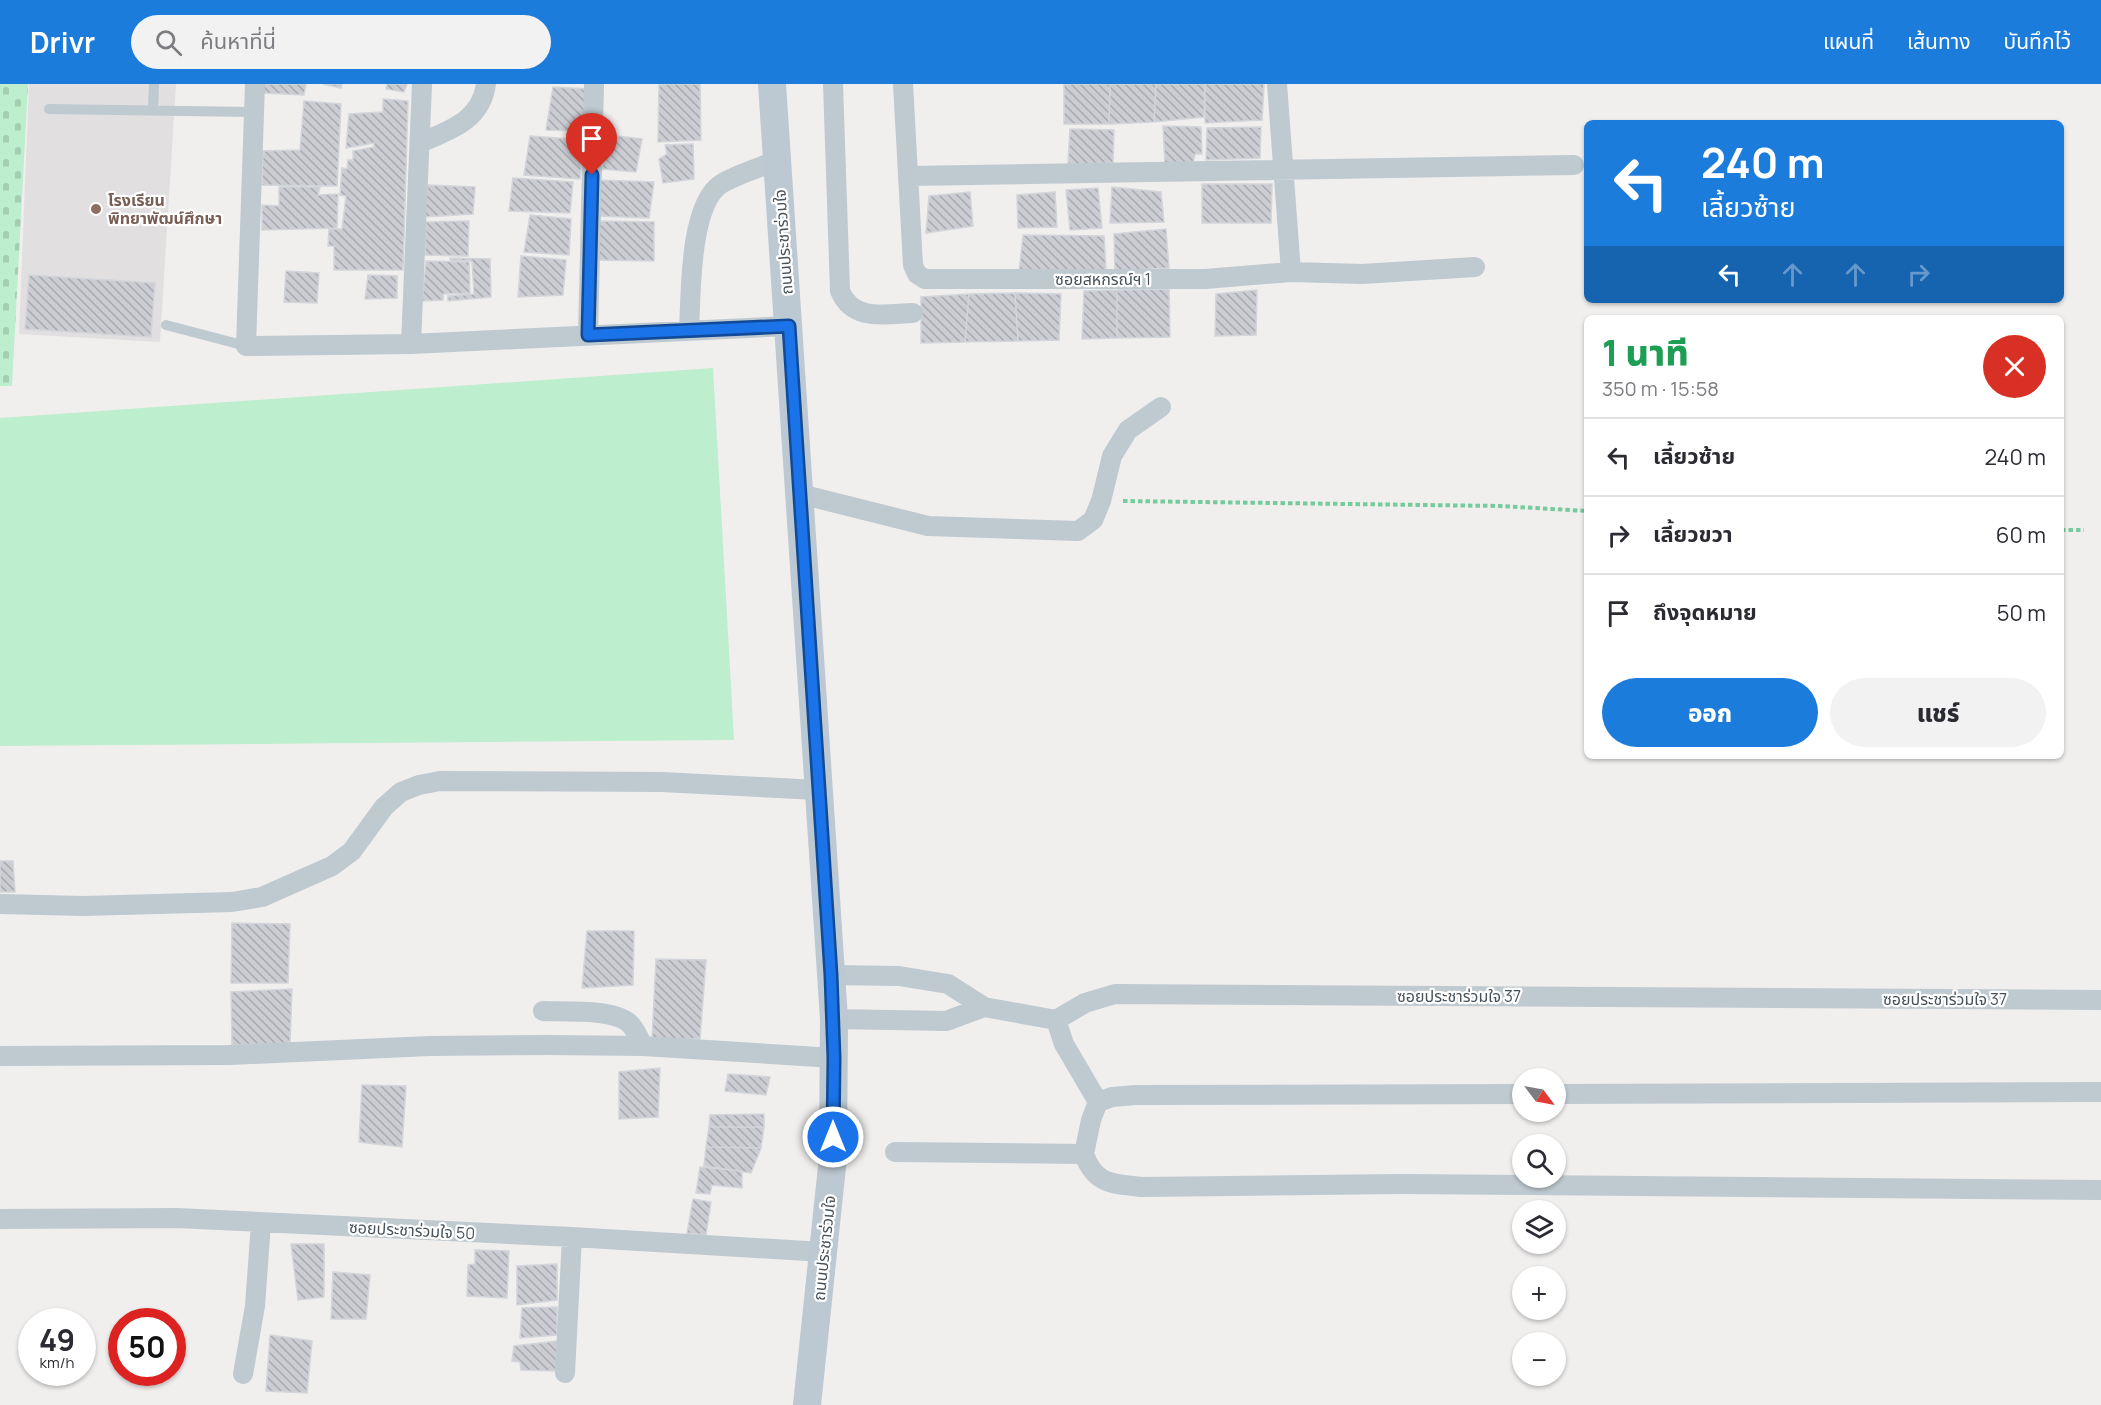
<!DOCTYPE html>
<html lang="th">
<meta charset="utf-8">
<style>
:root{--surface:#fff;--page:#f2f2f3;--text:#2b2b33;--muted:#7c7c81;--line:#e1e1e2;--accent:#1c7cdc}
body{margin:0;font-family:Manrope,"Noto Sans Thai",sans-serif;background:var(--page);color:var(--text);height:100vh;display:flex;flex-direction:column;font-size:22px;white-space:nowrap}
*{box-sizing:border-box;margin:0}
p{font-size:20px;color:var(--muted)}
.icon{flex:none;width:33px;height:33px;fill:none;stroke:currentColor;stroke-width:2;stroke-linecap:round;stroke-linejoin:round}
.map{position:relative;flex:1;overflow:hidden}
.details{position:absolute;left:1584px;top:231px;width:480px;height:444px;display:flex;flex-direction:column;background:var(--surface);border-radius:9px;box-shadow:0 2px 4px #0004}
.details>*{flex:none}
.guide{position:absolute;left:1584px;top:36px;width:480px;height:183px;border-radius:9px;box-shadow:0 2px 4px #0004;background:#1c7cdc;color:#fff;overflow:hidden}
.needle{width:39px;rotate:122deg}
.tools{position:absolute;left:1512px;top:984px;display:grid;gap:12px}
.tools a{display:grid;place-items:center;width:54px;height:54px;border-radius:50%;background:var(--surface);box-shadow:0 2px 4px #0004;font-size:30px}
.speed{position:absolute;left:18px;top:1224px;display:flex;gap:12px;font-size:30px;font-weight:700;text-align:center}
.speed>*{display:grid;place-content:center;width:78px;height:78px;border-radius:50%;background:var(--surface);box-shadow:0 2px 4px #0004;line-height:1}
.speed small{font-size:15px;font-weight:400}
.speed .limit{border:9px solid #d22;background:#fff;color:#111}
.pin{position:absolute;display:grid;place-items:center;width:51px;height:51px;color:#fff;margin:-62px -26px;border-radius:50% 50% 50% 0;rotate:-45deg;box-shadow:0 0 6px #0007}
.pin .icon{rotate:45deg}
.me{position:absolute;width:66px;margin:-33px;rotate:0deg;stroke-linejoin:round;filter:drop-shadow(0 0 4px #0008)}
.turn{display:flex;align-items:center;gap:21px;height:126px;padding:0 18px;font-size:27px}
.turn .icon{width:78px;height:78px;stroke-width:2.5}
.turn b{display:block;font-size:42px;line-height:51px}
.lanes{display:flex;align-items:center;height:57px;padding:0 18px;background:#0003;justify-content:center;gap:30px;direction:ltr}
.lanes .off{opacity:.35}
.round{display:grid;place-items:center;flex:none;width:63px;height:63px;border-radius:32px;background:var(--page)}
.summary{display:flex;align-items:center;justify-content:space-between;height:102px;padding:0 18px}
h1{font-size:36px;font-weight:800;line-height:45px;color:#1e9e55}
.primary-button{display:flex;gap:12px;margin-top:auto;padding:12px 18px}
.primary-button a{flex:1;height:69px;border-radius:36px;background:var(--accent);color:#fff;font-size:24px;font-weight:800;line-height:69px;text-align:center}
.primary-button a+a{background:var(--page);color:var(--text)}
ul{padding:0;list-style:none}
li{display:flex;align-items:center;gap:18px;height:78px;padding:0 18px;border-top:2px solid var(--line)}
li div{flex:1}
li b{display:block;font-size:22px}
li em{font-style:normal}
header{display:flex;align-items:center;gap:36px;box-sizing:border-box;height:84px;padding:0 30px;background:var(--accent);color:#fff}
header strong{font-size:28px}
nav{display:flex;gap:33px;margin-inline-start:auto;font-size:21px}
.search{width:420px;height:54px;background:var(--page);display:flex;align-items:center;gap:15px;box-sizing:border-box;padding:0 21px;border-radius:33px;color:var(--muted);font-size:22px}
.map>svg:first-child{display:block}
.education{fill:#e1dfe0}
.green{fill:#bdeecd}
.cemetery{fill:url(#cemetery-stones)}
.building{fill:url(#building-back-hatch);stroke:#d2d5d9;stroke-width:1.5}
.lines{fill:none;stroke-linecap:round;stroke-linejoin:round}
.path{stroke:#75cb9c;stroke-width:4;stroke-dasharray:4.5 3;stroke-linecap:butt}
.lane{stroke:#bec9d0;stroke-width:10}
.street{stroke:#bec9d0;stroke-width:20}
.secondary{stroke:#bcc8d2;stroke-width:28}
.route-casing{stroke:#114b97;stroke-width:15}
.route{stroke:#1a73e8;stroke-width:10}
.education-dot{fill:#8d6e63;stroke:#fff;stroke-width:2}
.labels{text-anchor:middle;stroke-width:4.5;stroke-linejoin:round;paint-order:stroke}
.education-label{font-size:16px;font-weight:bold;fill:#785e54;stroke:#fff;text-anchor:start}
.street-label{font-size:16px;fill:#46525b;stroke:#fff}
</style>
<header>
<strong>Drivr</strong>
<div class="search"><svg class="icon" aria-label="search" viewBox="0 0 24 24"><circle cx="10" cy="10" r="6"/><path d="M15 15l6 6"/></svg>ค้นหาที่นี่</div>
<nav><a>แผนที่</a><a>เส้นทาง</a><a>บันทึกไว้</a></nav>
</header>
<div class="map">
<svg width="2101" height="1321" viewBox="0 0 2101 1321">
<defs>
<pattern id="cemetery-stones" width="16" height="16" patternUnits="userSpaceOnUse" patternTransform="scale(1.5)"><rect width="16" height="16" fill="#bdeecd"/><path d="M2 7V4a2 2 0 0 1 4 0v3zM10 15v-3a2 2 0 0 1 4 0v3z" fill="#a4ceb2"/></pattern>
<pattern id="building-back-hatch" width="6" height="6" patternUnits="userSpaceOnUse" patternTransform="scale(1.5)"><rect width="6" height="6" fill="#cbcdd3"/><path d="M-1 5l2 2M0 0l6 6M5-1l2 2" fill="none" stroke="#a7a9ae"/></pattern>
</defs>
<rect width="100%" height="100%" fill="#f1eeee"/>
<!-- education -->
<path class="education" d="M29,0h147l-16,258 -141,-8z"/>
<!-- green -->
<path class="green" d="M713,284l21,372 -734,6v-328z"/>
<!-- cemetery -->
<path class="cemetery" d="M0,0h28l-16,302h-12z"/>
<!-- building -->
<path class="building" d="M264,0h42l-2,11 -42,-2z
M323,0h19l-1,4z
M387,0h20l-3,8 -18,-3z
M670,0h30l1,56 -43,2 1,-57z
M1064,0h46l-1,40h-45z
M1110,0h46l-2,38 -45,2z
M1156,0h49l-1,33 -50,5z
M1205,0h59l-2,36 -57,3z
M553,3l35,2 -5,42 -37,-1z
M383,15l25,2 -5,169h-69v-24h-6l1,-17h13l4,-33 -6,-1 2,-27 5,1 1,-9h5v-9l21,-4v-4l-28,5 3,-34 34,-2z
M304,17l37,3 -4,82 -75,-1 1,-34 37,-1z
M1163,42l38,1 1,27h-7l-2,9 -28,2z
M1261,43l-1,31 -54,2 1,-32z
M1070,45l44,1 -1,33 -45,1z
M607,51l35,4 -6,33 -34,-3z
M530,52l54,4 -4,39 -56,-4z
M693,60l1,35 -31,4 -4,-24 8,-5 -2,-9z
M513,94l60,4 -3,31 -61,-2z
M598,96l56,2 -5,36 -53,-2z
M1202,100h70l-1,39h-69z
M428,101l47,2 -2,27 -49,3z
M279,103h41l-2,8 20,-1 -1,34 -75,2v-25l17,1z
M1112,103l49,5 3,30 -54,1z
M1098,104l4,40 -32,2 -4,-40z
M970,108l3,34 -47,7 3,-37z
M1055,108l2,35 -39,1 -1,-33z
M530,131l41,4 -2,36 -45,-3z
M469,137l-1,35 -43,-1 1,-33z
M597,137l57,1v39l-59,-1z
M1166,145l3,39 -54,3 -1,-37z
M1023,151l81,1 2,34 -87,2z
M521,172l45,4 -3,35 -45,2z
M450,174l40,1 1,38 -43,4v-5l26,-2 -2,-33 -22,-1z
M426,177l43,1 1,31 -27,1v6l-21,1z
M286,187l33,2 -2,30 -33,-1z
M29,191l126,8 -4,54 -126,-8z
M368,191l29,1v22l-32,1z
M1169,205l1,48 -53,1v-48z
M1117,206v48l-35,1 2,-48z
M1257,206l-1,45 -41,1 1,-42z
M1015,209l3,48 -53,1 4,-48z
M1015,209l46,1 -2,46 -41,1z
M969,210l-4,48 -44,1v-46z
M0,777h13l2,31h-15z
M232,839l58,1 -2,59h-57z
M587,847h47l-1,54 -51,3z
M656,875l50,1 -6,79h-48z
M292,905l-2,54 -58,2 -1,-53z
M660,984l-2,49 -39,2v-47z
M728,990l42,3 -4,18 -41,-4z
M362,1001l44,1 -4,61 -43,-5z
M764,1030v13h-55l1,-12z
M709,1043h55l-3,21 -55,-1z
M706,1063l55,1 -10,25 -47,-7z
M700,1083l42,4v17l-30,-3 -2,9 -14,-1z
M693,1115l18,3 -5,33 -19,-2z
M291,1160h33v53l-26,3z
M475,1166l34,1 -2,47 -40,-2 1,-31 7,-1z
M557,1180v36l-40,5v-39z
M333,1188l37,3 -4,44h-35z
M557,1223v28l-37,3 2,-30z
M270,1251l42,6 -5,52 -41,-2z
M557,1257l-1,30 -35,-1 -1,-8 -8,-1 2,-15z"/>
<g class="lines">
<!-- path -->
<path class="path" d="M1123,417l377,5 87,5
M2061,446h23"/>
<!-- lane -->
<path class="lane" d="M49,25l203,3
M153,26l1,-26
M166,241l80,21"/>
<!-- street -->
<path class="street" d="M255,0l-9,262 165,-2 378,-18
M833,0l7,207c13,31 45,23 73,22
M903,0l10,181 4,9 8,5h280l86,-7 71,2 113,-7
M1277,0l14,188
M420,59c30,-13 61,-22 66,-59
M908,92l666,-11
M689,247c2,-36 0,-126 32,-147 14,-9 41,-17 57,-24
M588,251l6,-251
M411,260l11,-260
M800,410l128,32 150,5 15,-11 8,-19 11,-45 16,-26 33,-23
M0,820l83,2 149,-4 30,-5 70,-31 20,-15 32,-44 17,-15 18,-7 21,-4 222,1 156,8
M831,891l68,1 49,8 36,23 72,13 29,-17 30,-9 986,6
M543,927c22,1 73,-3 88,14 5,6 9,15 12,21
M834,935l112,2 38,-14
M1056,936l8,24 34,58 14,-5 24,-2 386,-1
M0,972l229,-1 201,-9 118,-1 95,1 191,12
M1556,1010l545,-2
M895,1068l189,2 7,-34 7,-18
M1084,1070c11,31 29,30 58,33l259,-3 700,6
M0,1135l177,-1 395,19 251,15
M565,1289l7,-136
M243,1290l12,-68 6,-83"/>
<!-- secondary -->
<path class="secondary" d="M772,0l62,935 -1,138 -26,248"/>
</g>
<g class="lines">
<defs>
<path id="route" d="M592,91l-4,160 201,-9 42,649 3,83 -1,79"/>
</defs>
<!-- route casing -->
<use href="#route" class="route-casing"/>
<!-- route -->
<use href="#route" class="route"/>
</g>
<!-- markers -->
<circle class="education-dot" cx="96" cy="125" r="6"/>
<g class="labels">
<!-- education labels -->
<g class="education-label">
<text x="108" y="122">โรงเรียน<tspan x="108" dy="18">พิทยาพัฒน์ศึกษา</tspan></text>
</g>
<!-- street labels -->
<g class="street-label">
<text transform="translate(783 158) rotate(-94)" y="6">ถนนประชาร่วมใจ</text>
<text x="1103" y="201">ซอยสหกรณ์ฯ 1</text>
<text x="1459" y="918">ซอยประชาร่วมใจ 37</text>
<text x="1945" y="921">ซอยประชาร่วมใจ 37</text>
<text transform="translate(412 1146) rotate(3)" y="6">ซอยประชาร่วมใจ 50</text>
<text transform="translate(824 1164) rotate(-84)" y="6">ถนนประชาร่วมใจ</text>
</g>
</g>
</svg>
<div class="tools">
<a><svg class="needle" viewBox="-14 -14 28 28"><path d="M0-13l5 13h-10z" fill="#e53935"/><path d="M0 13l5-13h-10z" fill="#7c7c81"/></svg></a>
<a><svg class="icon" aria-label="search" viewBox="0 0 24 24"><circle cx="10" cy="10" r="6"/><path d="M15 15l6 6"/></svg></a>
<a><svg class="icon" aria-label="layers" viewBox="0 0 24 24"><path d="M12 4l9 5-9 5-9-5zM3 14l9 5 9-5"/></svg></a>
<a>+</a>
<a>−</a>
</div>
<div class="speed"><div>49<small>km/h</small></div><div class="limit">50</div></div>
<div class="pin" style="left:592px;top:91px;background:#d93025"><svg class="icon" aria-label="arrive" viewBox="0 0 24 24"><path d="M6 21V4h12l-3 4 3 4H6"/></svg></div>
<svg class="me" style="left:833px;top:1053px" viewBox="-20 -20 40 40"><circle r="17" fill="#1a73e8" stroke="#fff" stroke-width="3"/><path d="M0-11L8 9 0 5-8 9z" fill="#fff"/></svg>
<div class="guide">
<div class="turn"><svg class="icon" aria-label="left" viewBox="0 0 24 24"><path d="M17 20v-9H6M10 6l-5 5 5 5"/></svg><div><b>240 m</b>เลี้ยวซ้าย</div></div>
<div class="lanes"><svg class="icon" aria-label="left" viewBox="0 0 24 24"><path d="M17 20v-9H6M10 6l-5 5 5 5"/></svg><svg class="icon off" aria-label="ahead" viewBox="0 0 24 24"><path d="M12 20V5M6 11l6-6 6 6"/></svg><svg class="icon off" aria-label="ahead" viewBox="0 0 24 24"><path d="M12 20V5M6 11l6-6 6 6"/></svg><svg class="icon off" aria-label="right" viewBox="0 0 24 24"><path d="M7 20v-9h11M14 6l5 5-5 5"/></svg></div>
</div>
<section class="details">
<div class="summary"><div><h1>1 นาที</h1><p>350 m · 15:58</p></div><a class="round" style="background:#d93025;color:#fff"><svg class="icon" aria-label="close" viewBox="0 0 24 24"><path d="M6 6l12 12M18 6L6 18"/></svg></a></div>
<ul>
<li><svg class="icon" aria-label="left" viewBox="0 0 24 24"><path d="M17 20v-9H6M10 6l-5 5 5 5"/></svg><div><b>เลี้ยวซ้าย</b></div><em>240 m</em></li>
<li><svg class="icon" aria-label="right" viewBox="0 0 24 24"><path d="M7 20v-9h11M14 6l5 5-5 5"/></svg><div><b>เลี้ยวขวา</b></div><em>60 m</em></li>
<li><svg class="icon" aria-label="arrive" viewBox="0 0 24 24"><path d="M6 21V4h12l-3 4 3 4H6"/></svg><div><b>ถึงจุดหมาย</b></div><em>50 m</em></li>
</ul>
<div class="primary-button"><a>ออก</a><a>แชร์</a></div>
</section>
</div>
